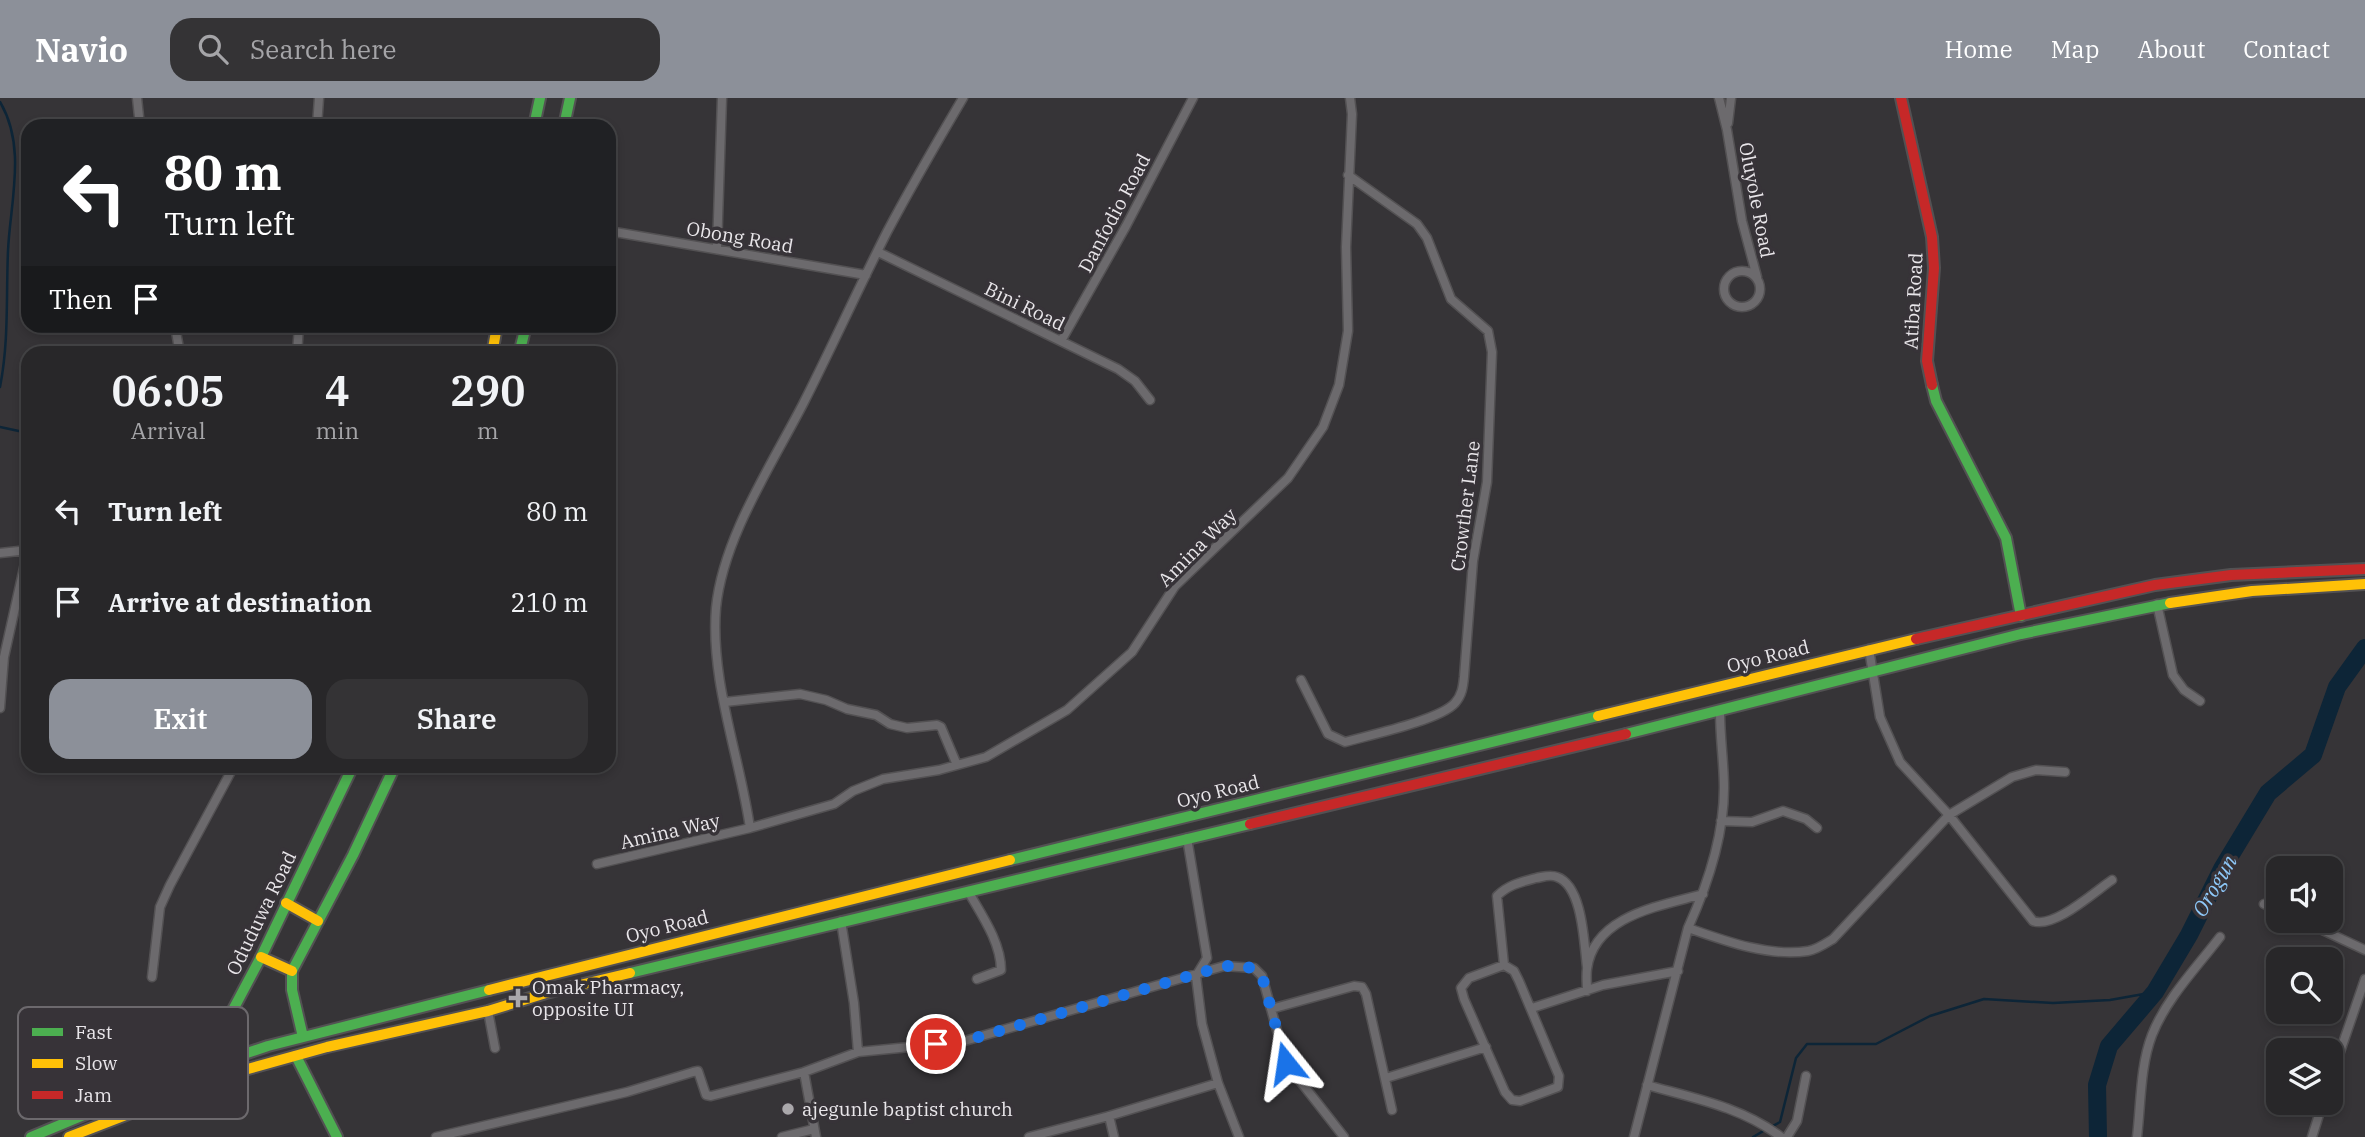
<!DOCTYPE html>
<style>
:root{--surface:#282729;--page:#343335;--text:#f1f3f6;--muted:#a5a5a8;--line:#444446;--accent:#8c9099}
body{margin:0;font-family:"IBM Plex Serif",serif;background:var(--page);color:var(--text);height:100vh;display:flex;flex-direction:column;font-size:26px;white-space:nowrap}
*{box-sizing:border-box;margin:0}
p{font-size:23px;color:var(--muted)}
.icon{flex:none;width:38px;height:38px;fill:none;stroke:currentColor;stroke-width:2;stroke-linecap:round;stroke-linejoin:round}
.map{position:relative;flex:1;overflow:hidden}
.details{position:absolute;left:21px;top:248px;width:595px;height:427px;display:flex;flex-direction:column;background:var(--surface);border-radius:21px;box-shadow:0 4px 10px #0003,0 0 0 2px var(--line)}
.details>*{flex:none}
.banner{position:absolute;left:21px;top:21px;width:595px;height:214px;border-radius:21px;box-shadow:0 4px 10px #0003,0 0 0 2px var(--line);background:#202124;color:#fff;overflow:hidden}
.controls{position:absolute;left:2266px;top:758px;display:grid;gap:14px}
.controls a{display:grid;place-items:center;width:77px;height:77px;border-radius:14px;background:var(--surface);box-shadow:0 4px 10px #0003,0 0 0 2px var(--line);font-size:35px}
.pin{position:absolute;display:grid;place-items:center;width:60px;height:60px;color:#fff;margin:-30px;border:4px solid #fff;border-radius:50%;box-shadow:0 2px 7px #0007}
.me{position:absolute;width:77px;margin:-38px;rotate:345deg;stroke-linejoin:round;filter:drop-shadow(0 0 5px #0008)}
.turn{display:flex;align-items:center;gap:24px;height:147px;padding:0 28px;font-size:32px}
.turn .icon{width:91px;height:91px;stroke-width:2.5}
.turn b{display:block;font-size:49px;line-height:60px}
.then{display:flex;align-items:center;height:66px;padding:0 28px;background:#0003;gap:14px;font-size:26px}
.eta{display:flex;justify-content:space-evenly;align-items:center;height:119px;text-align:center}
.eta b{font-size:42px;font-weight:600;line-height:49px}
.primary-button{display:flex;gap:14px;margin-top:auto;padding:14px 28px}
.primary-button a{flex:1;height:80px;border-radius:21px;background:var(--accent);color:#fff;font-size:28px;font-weight:600;line-height:80px;text-align:center}
.primary-button a+a{background:var(--page);color:var(--text)}
ul{padding:0;list-style:none}
li{display:flex;align-items:center;gap:21px;height:91px;padding:0 28px}
li div{flex:1}
li b{display:block;font-size:26px}
li em{font-style:normal}
header{display:flex;align-items:center;gap:42px;box-sizing:border-box;height:98px;padding:0 35px;background:var(--accent);color:#fff}
header strong{font-size:33px}
nav{display:flex;gap:38px;margin-inline-start:auto;font-size:24px}
.search{width:490px;height:63px;background:var(--page);display:flex;align-items:center;gap:18px;box-sizing:border-box;padding:0 24px;border-radius:21px;color:var(--muted);font-size:26px}
.map>svg:first-child{display:block}
.lines{fill:none;stroke-linecap:round;stroke-linejoin:round}
.stream{stroke:#0d2537;stroke-width:2.5}
.river{stroke:#0d2537;stroke-width:18}
.street-casing{stroke:#535153;stroke-width:11}
.fast-casing{stroke:#535153;stroke-width:14}
.slow-casing{stroke:#535153;stroke-width:14}
.jam-casing{stroke:#535153;stroke-width:14}
.street{stroke:#6c6a6d;stroke-width:8}
.fast{stroke:#4caf50;stroke-width:10}
.slow{stroke:#ffc107;stroke-width:10}
.jam{stroke:#c62828;stroke-width:10}
.route{stroke:#1a73e8;stroke-width:12;stroke-dasharray:0 21.6}
.poi-dot{fill:#aaa8ab;stroke:#373338;stroke-width:2.5}
.labels{text-anchor:middle;stroke-width:7;stroke-linejoin:round;paint-order:stroke}
.street-label{font-size:19px;fill:#e9e6ea;stroke:#373338}
.poi-label{font-size:19px;fill:#e9e6ea;stroke:#373338;text-anchor:start}
.water-label{font-size:21px;font-style:italic;fill:#8fc9fa;stroke:#373338}
.key{fill:#373338;stroke:#6c696d;stroke-width:2}
.key-label{font-size:19px;fill:#e9e6ea}
</style>
<header>
<strong>Navio</strong>
<div class="search"><svg class="icon" aria-label="search" viewBox="0 0 24 24"><circle cx="10" cy="10" r="6"/><path d="M15 15l6 6"/></svg>Search here</div>
<nav><a>Home</a><a>Map</a><a>About</a><a>Contact</a></nav>
</header>
<div class="map">
<svg width="2365" height="1039" viewBox="0 0 2365 1039">
<rect width="100%" height="100%" fill="#363437"/>
<g class="lines">
<!-- stream -->
<path class="stream" d="M0,4c27,45 10,101 8,149 -2,46 1,90 -8,136
M0,329l28,6
M1771,1029l9,-5 16,-64 11,-14h69l54,-28 54,-17 69,4 57,-3 45,-8
M1753,1039l12,-7"/>
<!-- river -->
<path class="river" d="M2098,1039l-1,-52 12,-39 46,-54 34,-57 33,-66 46,-76 45,-38 24,-68 28,-39"/>
<defs>
<path id="street" d="M137,0l3,28
M1719,0l8,32 15,91 15,56
M1728,25l3,-25
M317,28l2,-28
M609,133l257,44
M717,151l5,-151
M878,154l240,117 17,12 15,19
M1724 191a18 18 0 1 1 36 0a18 18 0 1 1-36 0Z
M175,228l5,28
M1061,243l65,-115 67,-128
M297,256l2,-28
M0,455l28,-3
M2157,506l16,71 11,15 16,11
M1869,551l11,68 20,45 49,53 84,106c21,8 61,-29 79,-41
M1301,582l27,54 17,8c25,-7 95,-22 110,-39 7,-8 8,-16 9,-26l9,-116 14,-79 5,-130 -4,-21 -37,-32 -24,-61 -10,-14 -69,-49
M725,604l75,-8 26,6 21,9 29,6 14,9 17,4 30,-3 4,2 16,38
M0,610l4,-51 24,-107
M1721,723l31,1 31,-11 23,8 11,9
M750,730c-10,-71 -40,-147 -34,-220 7,-70 55,-142 87,-204 29,-57 55,-115 84,-172 24,-45 50,-90 76,-134
M1187,740l20,120 -11,18 6,48 16,59 21,54
M597,766l153,-36 84,-24 19,-13 30,-12 56,-9 47,-13 81,-47 65,-58 43,-66 113,-108 35,-51 16,-42 9,-54 -2,-84 6,-133 -2,-16
M968,793c13,23 33,51 33,79l-24,9
M2264,806l14,6
M2301,822l64,30
M841,823l13,82 4,49
M1688,830c37,13 80,29 120,23 8,-1 17,-7 25,-12l116,-124 63,-38 24,-7 29,2
M1504,867l10,6 5,10 40,95 -1,11 -38,14 -8,-1 -7,-8 -41,-93 -3,-11 8,-10z
M1504,867l-7,-69c11,-11 24,-14 39,-18 7,-1 14,-4 21,-1 26,9 27,67 30,90
M152,879l8,-70 10,-22 64,-119
M1587,893c0,-8 -1,-15 0,-22 7,-54 74,-63 116,-75
M1532,910l71,-23 75,-14
M1271,911l83,-23 8,1 4,7 26,116
M488,913l7,37
M804,974l12,65
M1386,980l100,-31
M2331,980l34,-99
M1647,987c46,13 95,22 134,52
M1109,1018l5,21
M436,1039l191,-45 66,-20 5,-1 8,24 5,1 93,-24 54,-20 103,-10 263,-76 30,2 8,8 24,87 58,74
M782,1039l32,-8
M1029,1039l80,-21 109,-33
M1634,1039l54,-209c20,-44 36,-91 36,-140 0,-25 -4,-50 -4,-76
M1787,1039l10,-16 9,-45
M2137,1039c4,-33 3,-71 15,-102 14,-36 45,-68 68,-98
M2312,1039l11,-35"/>
<path id="fast" d="M534,28l6,-28
M564,28l6,-28
M519,256l7,-28
M1932,287l4,16 70,137 15,78
M1626,636l395,-100 149,-31
M1010,762l588,-144
M630,875l620,-149
M303,939l-11,-47v-19l61,-116 42,-89
M296,958l41,81
M194,972l15,-15 52,-98 92,-191
M31,1039l144,-60 93,-31 221,-56"/>
<path id="slow" d="M492,256l5,-28
M2170,505l82,-12 113,-7
M1598,618l318,-77
M286,805l32,18
M261,859l31,14
M489,892l521,-130
M69,1039l168,-65 90,-25 161,-36 58,-18 84,-20"/>
<path id="jam" d="M1901,0l31,139 2,31 -7,93 5,24
M1916,541l239,-54 76,-10 134,-6
M1250,726l376,-90"/>
</defs>
<!-- street casing -->
<use href="#street" class="street-casing"/>
<!-- fast casing -->
<use href="#fast" class="fast-casing"/>
<!-- slow casing -->
<use href="#slow" class="slow-casing"/>
<!-- jam casing -->
<use href="#jam" class="jam-casing"/>
<!-- street -->
<use href="#street" class="street"/>
<!-- fast -->
<use href="#fast" class="fast"/>
<!-- slow -->
<use href="#slow" class="slow"/>
<!-- jam -->
<use href="#jam" class="jam"/>
</g>
<g class="lines">
<!-- route -->
<path class="route" d="M936,946l25,-2 263,-76c17,0 26,-2 38,10l24,87"/>
</g>
<!-- markers -->
<g class="poi-dot">
<path d="M514.5 889.5h7v7h7v7h-7v7h-7v-7h-7v-7h7z"/>
<circle cx="788" cy="1011" r="7"/>
</g>
<g class="labels">
<!-- street labels -->
<g class="street-label">
<text transform="translate(1757 102) rotate(79)" y="7">Oluyole Road</text>
<text transform="translate(1114 115) rotate(-62)" y="7">Danfodio Road</text>
<text transform="translate(740 139) rotate(10)" y="7">Obong Road</text>
<text transform="translate(1913 203) rotate(-87)" y="7">Atiba Road</text>
<text transform="translate(1025 208) rotate(26)" y="7">Bini Road</text>
<text transform="translate(1465 408) rotate(-83)" y="7">Crowther Lane</text>
<text transform="translate(1197 449) rotate(-45)" y="7">Amina Way</text>
<text transform="translate(1768 558) rotate(-14)" y="7">Oyo Road</text>
<text transform="translate(1218 693) rotate(-14)" y="7">Oyo Road</text>
<text transform="translate(670 733) rotate(-13)" y="7">Amina Way</text>
<text transform="translate(261 815) rotate(-64)" y="7">Oduduwa Road</text>
<text transform="translate(667 828) rotate(-14)" y="7">Oyo Road</text>
</g>
<!-- poi labels -->
<g class="poi-label">
<text x="532" y="896">Omak Pharmacy,<tspan x="532" dy="22">opposite UI</tspan></text>
<text x="802" y="1018">ajegunle baptist church</text>
</g>
<!-- water labels -->
<g class="water-label">
<text transform="translate(2215 788) rotate(-60)" y="7">Orogun</text>
</g>
</g>
<!-- legend -->
<rect x="18" y="909" width="230" height="112" rx="10" class="key"/>
<rect x="32" y="930" width="31" height="8" fill="#4caf50"/>
<rect x="32" y="961" width="31" height="9" fill="#ffc107"/>
<rect x="32" y="993" width="31" height="8" fill="#c62828"/>
<g class="key-label">
<text x="75" y="941">Fast</text>
<text x="75" y="972">Slow</text>
<text x="75" y="1004">Jam</text>
</g>
</svg>
<div class="controls">
<a><svg class="icon" aria-label="sound" viewBox="0 0 24 24"><path d="M4 9h4l5-4v14l-5-4H4zM17 9q2 3 0 6"/></svg></a>
<a><svg class="icon" aria-label="search" viewBox="0 0 24 24"><circle cx="10" cy="10" r="6"/><path d="M15 15l6 6"/></svg></a>
<a><svg class="icon" aria-label="layers" viewBox="0 0 24 24"><path d="M12 4l9 5-9 5-9-5zM3 14l9 5 9-5"/></svg></a>
</div>
<div class="pin" style="left:936px;top:946px;background:#d93025"><svg class="icon" aria-label="arrive" viewBox="0 0 24 24"><path d="M6 21V4h12l-3 4 3 4H6"/></svg></div>
<svg class="me" style="left:1286px;top:965px" viewBox="-20 -20 40 40"><path d="M0-17L14 15 0 8-14 15z" fill="#1a73e8" stroke="#fff" stroke-width="4"/></svg>
<div class="banner">
<div class="turn"><svg class="icon" aria-label="left" viewBox="0 0 24 24"><path d="M17 20v-9H6M10 6l-5 5 5 5"/></svg><div><b>80 m</b>Turn left</div></div>
<div class="then">Then<svg class="icon" aria-label="arrive" viewBox="0 0 24 24"><path d="M6 21V4h12l-3 4 3 4H6"/></svg></div>
</div>
<section class="details">
<div class="eta">
<div><b>06:05</b><p>Arrival</p></div>
<div><b>4</b><p>min</p></div>
<div><b>290</b><p>m</p></div>
</div>
<ul>
<li><svg class="icon" aria-label="left" viewBox="0 0 24 24"><path d="M17 20v-9H6M10 6l-5 5 5 5"/></svg><div><b>Turn left</b></div><em>80 m</em></li>
<li><svg class="icon" aria-label="arrive" viewBox="0 0 24 24"><path d="M6 21V4h12l-3 4 3 4H6"/></svg><div><b>Arrive at destination</b></div><em>210 m</em></li>
</ul>
<div class="primary-button"><a>Exit</a><a>Share</a></div>
</section>
</div>
